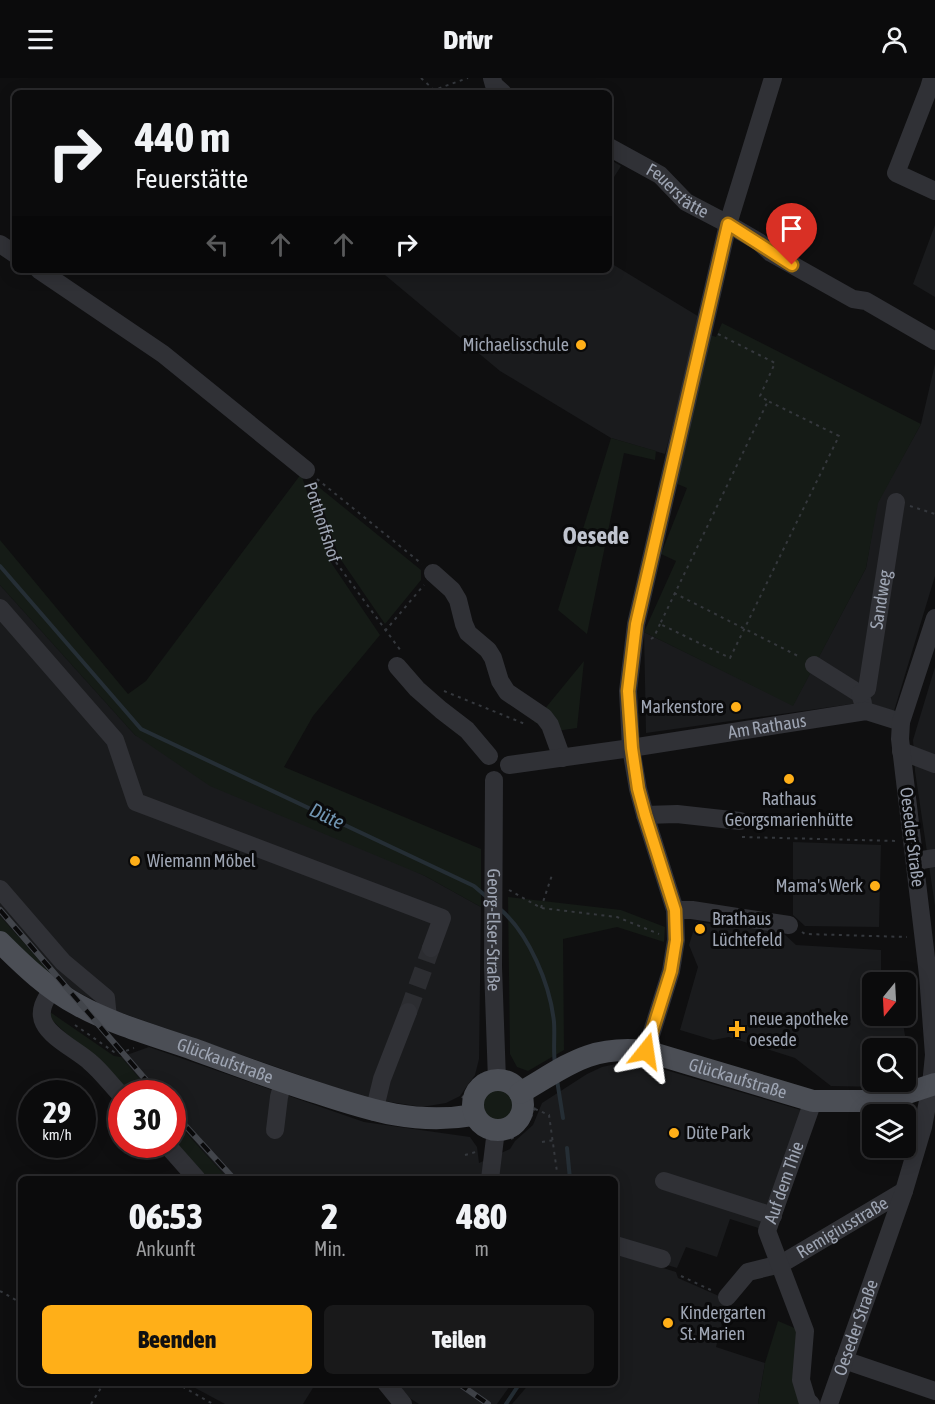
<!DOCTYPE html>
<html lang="de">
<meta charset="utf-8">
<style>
:root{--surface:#0b0b0c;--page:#19191a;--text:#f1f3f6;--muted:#9a9b9d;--line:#2b2b2d;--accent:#ffaf18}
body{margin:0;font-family:"Asap Condensed",sans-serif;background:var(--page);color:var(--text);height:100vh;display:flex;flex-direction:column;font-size:22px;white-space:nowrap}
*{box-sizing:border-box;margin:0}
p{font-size:20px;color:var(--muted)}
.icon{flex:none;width:33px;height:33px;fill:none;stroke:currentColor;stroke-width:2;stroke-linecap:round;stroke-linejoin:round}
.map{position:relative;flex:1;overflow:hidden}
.sheet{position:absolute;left:18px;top:1098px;width:600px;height:210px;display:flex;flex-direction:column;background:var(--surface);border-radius:9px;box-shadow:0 3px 15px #0003,0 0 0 2px var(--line)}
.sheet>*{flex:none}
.hud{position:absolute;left:12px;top:12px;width:600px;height:183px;border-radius:9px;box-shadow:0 3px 15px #0003,0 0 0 2px var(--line);background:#0b0b0c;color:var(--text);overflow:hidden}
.needle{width:39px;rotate:198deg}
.fabs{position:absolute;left:862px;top:894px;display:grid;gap:12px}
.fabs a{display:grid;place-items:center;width:54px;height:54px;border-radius:9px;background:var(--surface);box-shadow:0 3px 15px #0003,0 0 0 2px var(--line);font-size:30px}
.speed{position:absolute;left:18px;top:1002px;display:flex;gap:12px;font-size:30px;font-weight:700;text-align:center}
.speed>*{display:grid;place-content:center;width:78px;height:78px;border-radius:50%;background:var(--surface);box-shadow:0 3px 15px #0003,0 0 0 2px var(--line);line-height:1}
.speed small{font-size:15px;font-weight:400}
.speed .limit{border:9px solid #d22;background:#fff;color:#111}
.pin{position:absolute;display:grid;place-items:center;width:51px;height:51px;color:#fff;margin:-62px -26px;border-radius:50% 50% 50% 0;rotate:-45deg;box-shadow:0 0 6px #0007}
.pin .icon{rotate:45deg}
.me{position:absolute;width:66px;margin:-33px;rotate:15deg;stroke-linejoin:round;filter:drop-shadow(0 0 4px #0008)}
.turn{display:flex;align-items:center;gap:21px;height:126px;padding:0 24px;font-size:27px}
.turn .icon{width:78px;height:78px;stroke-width:2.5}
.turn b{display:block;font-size:42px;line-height:51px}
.lanes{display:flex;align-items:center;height:57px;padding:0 24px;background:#0003;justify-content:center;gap:30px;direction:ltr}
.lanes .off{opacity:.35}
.eta{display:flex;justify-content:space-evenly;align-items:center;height:102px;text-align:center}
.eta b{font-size:36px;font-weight:800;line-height:42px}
.cta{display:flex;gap:12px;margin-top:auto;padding:12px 24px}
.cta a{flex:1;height:69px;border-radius:9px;background:var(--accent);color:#111;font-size:24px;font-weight:800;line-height:69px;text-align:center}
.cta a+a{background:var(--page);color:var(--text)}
header{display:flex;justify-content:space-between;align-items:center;height:78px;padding:0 24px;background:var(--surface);font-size:27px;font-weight:800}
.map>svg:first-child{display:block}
.built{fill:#1a1b1d}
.green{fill:#151b16}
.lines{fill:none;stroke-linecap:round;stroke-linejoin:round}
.stream{stroke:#252e35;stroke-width:4}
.minor-tunnel{stroke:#2c2d31;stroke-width:18;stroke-dasharray:18 9;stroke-linecap:butt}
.path{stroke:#35383d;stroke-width:2;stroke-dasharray:3 4.5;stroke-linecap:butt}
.minor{stroke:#303136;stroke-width:18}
.major{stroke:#4b4e55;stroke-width:22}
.rail-casing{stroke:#42454b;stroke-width:6}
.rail{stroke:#0a0a0b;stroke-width:4;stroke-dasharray:11;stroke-linecap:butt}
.route-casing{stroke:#a67210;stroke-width:15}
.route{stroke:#ffaf18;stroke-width:10}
.poi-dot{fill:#ffaf18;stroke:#0a0a0b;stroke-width:2}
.labels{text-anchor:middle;stroke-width:6;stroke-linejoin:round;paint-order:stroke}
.street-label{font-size:18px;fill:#9ea5b3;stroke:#0a0a0b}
.poi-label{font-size:18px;fill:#9ea5b3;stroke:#0a0a0b;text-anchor:start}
.water-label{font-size:20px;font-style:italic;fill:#7195b2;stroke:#0a0a0b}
.district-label{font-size:24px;font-weight:bold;fill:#c0c4cf;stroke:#0a0a0b}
</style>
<header><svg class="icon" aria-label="menu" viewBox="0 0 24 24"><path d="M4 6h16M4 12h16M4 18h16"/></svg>Drivr<svg class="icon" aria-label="person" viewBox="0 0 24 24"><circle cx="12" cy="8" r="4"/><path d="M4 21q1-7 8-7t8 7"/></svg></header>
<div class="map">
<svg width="935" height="1326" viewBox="0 0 935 1326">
<rect width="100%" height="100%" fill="#0f0f10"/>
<!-- built -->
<path class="built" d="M609,81l12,7 -12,19z
M935,147v72l-22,-13z
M609,184l92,56 -36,136 -54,-16 -111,-67 -121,-101h230z
M935,286v212l-41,135 -28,-9 -220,31 -2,-101 149,73 73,-137 11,-65 44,-79z
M0,507l135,150 290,141 56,31 -2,152 -4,16 -15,21 -14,7 -24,4 -57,-9 -252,-88 -53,-27 -60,-67z
M935,589v239l-20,-135 -2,-31z
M793,764l88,3 -2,82 -74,-1 -12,-11z
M696,844l86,10 14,13 85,5v32h-8l-2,21h2v13h29l9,59 -5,2v-29h-33v34h24l-13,5 -53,-1 -36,-28 -66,-21 -16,3 -33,-10 18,-63 -9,-22z
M149,969l215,75 106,15 7,10 2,16 31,-14 5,-8 18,-16 9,-22 45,-29 15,-7 19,-4 31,3 149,44 -36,120 -35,-11 -13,38 -31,-10 -9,21 -62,-19v-70h-387l-55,-62 -1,-23 -20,-1 -31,-36z
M615,1175l61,19 2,6 50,22 -12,47 49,16 -7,41h-246l18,-21h85z
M186,1305h130l-13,21h-78z
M395,1305h117l-15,21h-78l-8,-5z"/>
<!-- green -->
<path class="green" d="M722,245l199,101 -43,79 -12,65 -73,138 -149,-74 32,-71 -15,-7 26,-66 -12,-5 35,-148 6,2z
M611,360l45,13 -1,9 -31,-7 -37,181 -29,-24z
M301,396l29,87 50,74 -67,81 -29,51 197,82v58l-56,-31 -215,-90 -75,-51 -135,-150v-45l128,154 18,-13z
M315,406l106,86v10l-36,44 -46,-67z
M584,583l-7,67 -21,3 -22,-9z
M508,819l113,13 44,17 -1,15 -47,-15 -54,12 1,111 -36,21 -11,-4 -7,-13z
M0,838l60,67 -18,-10 -42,-42z
M50,934l64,44 7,1 31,36h-25l-77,-75z
M481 1027a16 16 0 1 1 32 0a16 16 0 1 1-32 0Z
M172,1039l56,62h-24l-31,-35z
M778,1243l19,8 7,75h-46l7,-41z"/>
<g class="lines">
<!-- stream -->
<path class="stream" d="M0,488l141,163 333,157 14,12
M500,831c29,25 50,75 54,113 1,14 -1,28 1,42
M557,1002l6,38
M567,1070l3,31
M506,1326l14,-21"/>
<!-- minor-tunnel -->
<path class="minor-tunnel" d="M408,934l23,-64"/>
<!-- path -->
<g class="path">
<path d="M421,0l13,12 34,-12"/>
<path d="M718,256l57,29 -15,33 8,5 -108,223 70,34 109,-222 -71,-35"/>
<path d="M317,401l105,85"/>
<path id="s1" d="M310,406l25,77 66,90"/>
<path d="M910,428l25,8"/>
<path d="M674,515l126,64"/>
<path d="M385,553l39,-46"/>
<path d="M651,561l3,-2 6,-13"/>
<path d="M444,613l81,33"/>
<path d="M742,759l156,4"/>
<path d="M509,812l32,18 76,9 42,17"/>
<path d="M541,830l11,-33"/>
<path d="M802,854l3,2 102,3"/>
<path d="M75,947l39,27 6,1 14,-5"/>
<path d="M462,1020l19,-24"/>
<path d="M535,1031l14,6 9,64"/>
<path d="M511,1061c14,-10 21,-19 25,-36"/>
<path d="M542,1064l13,-2"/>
<path d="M465,1077l14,-4"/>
<path d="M681,1198l32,15"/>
<path d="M0,1213l21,12"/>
<path d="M176,1305l37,21"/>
<path d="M91,1326l13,-21"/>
</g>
<!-- minor -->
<g class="minor">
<path d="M492,0l2,7 9,8"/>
<path d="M932,0l-3,10 -33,85 39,18"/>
<path id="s2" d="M609,69l51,28 26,27 42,22 31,18 12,11 82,46 13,2 69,40"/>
<path d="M0,166l15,10"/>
<path d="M39,192l124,84 143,116"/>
<path d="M433,495l19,17 6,10 6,24 4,9 20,17 5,8 7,23 7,11 37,25 6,8 12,33"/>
<path d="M0,530l115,132 21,62 306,116 -11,30"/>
<path d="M814,587l46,29 3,9"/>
<path d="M397,588l20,23 24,21 26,20 22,26"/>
<path id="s3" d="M860,616l7,-5 29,-187"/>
<path d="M901,673l34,13"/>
<path id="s4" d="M509,687l122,-17 235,-37 35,11"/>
<path id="s5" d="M494,702l-1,187 4,113"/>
<path d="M645,737l32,-1 63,7"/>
<path d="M916,783l19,-3"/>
<path d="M0,811l63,73 43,36 2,20"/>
<path d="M675,832h17l97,15"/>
<path d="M52,911c-7,11 -14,22 -8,34 7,15 34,28 46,39 12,10 21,23 32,34"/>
<path d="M646,973l25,-80 5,-31 -1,-30 -30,-95 -7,-26 -7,-41 -3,-57 8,-67 92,-400 45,-146"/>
<path d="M374,1034l8,-33 26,-67"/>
<path d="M275,1052l4,-33 4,-15"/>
<path d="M166,1066l31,35"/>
<path d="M490,1101l6,-49"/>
<path d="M664,1103l109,35"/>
<path d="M615,1167l47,14"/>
<path id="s6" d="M727,1219l21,-25 33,-8 123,-73"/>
<path d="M844,1282l91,31"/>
<path d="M386,1305l17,21"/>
<path id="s7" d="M811,1326l-4,-4 -6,-20 4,-49 -38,-100 46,-130"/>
<path id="s8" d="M829,1326l75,-213 19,-64 8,-42 3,-30 -6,-80 -28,-236 1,-17 34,-104"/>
</g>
<!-- major -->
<g class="major">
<path id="s9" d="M0,864c24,24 48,47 78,63 34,19 78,31 115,44 41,15 83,31 125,44 54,18 99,32 156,22"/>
<circle cx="498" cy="1027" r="25"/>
<path id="s10" d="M520,1015c47,-27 68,-48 126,-42l167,50h61l15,-2 46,-15"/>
</g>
<defs>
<path id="rail" d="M0,832l158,184
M172,1033l62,68
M458,1305l30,21"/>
</defs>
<!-- rail casing -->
<use href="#rail" class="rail-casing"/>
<!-- rail -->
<use href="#rail" class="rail"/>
</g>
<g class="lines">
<defs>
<path id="route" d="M646,973l25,-80 5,-31 -1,-30 -30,-95 -7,-26 -6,-41 -4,-57 8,-67 92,-400 64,41"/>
</defs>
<!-- route casing -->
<use href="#route" class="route-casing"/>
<!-- route -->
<use href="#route" class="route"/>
</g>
<!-- markers -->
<g class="poi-dot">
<circle cx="581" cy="267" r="6"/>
<circle cx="736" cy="629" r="6"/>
<circle cx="789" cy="701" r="6"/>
<circle cx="135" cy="783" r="6"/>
<circle cx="875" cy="808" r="6"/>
<circle cx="700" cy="851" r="6"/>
<path d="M734 942h6v6h6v6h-6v6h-6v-6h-6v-6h6z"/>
<circle cx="674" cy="1055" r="6"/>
<circle cx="668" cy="1245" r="6"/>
</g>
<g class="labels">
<!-- street labels -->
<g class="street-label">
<text dy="6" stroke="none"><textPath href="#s2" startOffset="82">Feuerstätte</textPath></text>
<text dy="6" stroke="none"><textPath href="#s1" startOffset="40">Potthoffshof</textPath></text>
<text dy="6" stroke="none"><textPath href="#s3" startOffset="99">Sandweg</textPath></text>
<text dy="6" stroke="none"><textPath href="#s4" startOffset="261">Am Rathaus</textPath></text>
<text transform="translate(912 759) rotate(83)" y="6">Oeseder Straße</text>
<text dy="6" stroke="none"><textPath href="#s5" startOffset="150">Georg-Elser-Straße</textPath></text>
<text dy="6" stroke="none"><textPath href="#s9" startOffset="258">Glückaufstraße</textPath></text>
<text dy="6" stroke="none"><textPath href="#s10" startOffset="232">Glückaufstraße</textPath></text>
<text dy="6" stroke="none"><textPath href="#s7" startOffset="234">Auf dem Thie</textPath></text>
<text dy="6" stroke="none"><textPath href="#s6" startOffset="138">Remigiusstraße</textPath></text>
<text dy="6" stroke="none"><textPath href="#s8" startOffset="81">Oeseder Straße</textPath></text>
</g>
<!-- poi labels -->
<g class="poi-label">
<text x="569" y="273" text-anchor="end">Michaelisschule</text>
<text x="724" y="635" text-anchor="end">Markenstore</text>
<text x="789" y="727" text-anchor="middle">Rathaus<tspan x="789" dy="21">Georgsmarienhütte</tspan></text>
<text x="147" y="789">Wiemann Möbel</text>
<text x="863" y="814" text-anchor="end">Mama's Werk</text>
<text x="712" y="847">Brathaus<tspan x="712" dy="21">Lüchtefeld</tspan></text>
<text x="749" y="947">neue apotheke<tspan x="749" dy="21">oesede</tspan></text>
<text x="686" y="1061">Düte Park</text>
<text x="680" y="1241">Kindergarten<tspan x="680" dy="21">St. Marien</tspan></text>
</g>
<!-- water labels -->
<g class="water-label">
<text transform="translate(327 738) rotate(25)" y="7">Düte</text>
</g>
<!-- district labels -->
<g class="district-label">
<text x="596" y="466">Oesede</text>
</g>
</g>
</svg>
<div class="fabs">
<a><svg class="needle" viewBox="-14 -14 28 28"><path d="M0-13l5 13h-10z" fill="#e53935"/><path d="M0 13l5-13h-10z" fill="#9a9b9d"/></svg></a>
<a><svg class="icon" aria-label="search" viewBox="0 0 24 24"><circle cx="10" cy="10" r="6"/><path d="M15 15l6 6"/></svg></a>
<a><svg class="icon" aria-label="layers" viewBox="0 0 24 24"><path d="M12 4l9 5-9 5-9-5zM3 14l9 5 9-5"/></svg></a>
</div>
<div class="speed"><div>29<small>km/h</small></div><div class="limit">30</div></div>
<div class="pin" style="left:792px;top:187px;background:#d93025"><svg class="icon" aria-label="arrive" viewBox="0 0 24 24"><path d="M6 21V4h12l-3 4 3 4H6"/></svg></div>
<svg class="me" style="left:646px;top:973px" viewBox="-20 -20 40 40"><path d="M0-17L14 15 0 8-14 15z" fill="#ffaf18" stroke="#fff" stroke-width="4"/></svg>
<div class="hud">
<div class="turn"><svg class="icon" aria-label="right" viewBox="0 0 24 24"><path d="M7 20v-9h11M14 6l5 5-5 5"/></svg><div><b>440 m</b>Feuerstätte</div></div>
<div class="lanes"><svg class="icon off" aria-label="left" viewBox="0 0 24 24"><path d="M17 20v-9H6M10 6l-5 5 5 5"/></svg><svg class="icon off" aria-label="ahead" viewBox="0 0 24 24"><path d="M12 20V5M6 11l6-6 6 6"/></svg><svg class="icon off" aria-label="ahead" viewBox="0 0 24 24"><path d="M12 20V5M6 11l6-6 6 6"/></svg><svg class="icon" aria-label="right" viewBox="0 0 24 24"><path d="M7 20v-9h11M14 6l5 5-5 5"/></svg></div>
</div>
<section class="sheet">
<div class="eta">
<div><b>06:53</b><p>Ankunft</p></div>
<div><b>2</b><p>Min.</p></div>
<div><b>480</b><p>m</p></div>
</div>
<div class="cta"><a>Beenden</a><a>Teilen</a></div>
</section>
</div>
